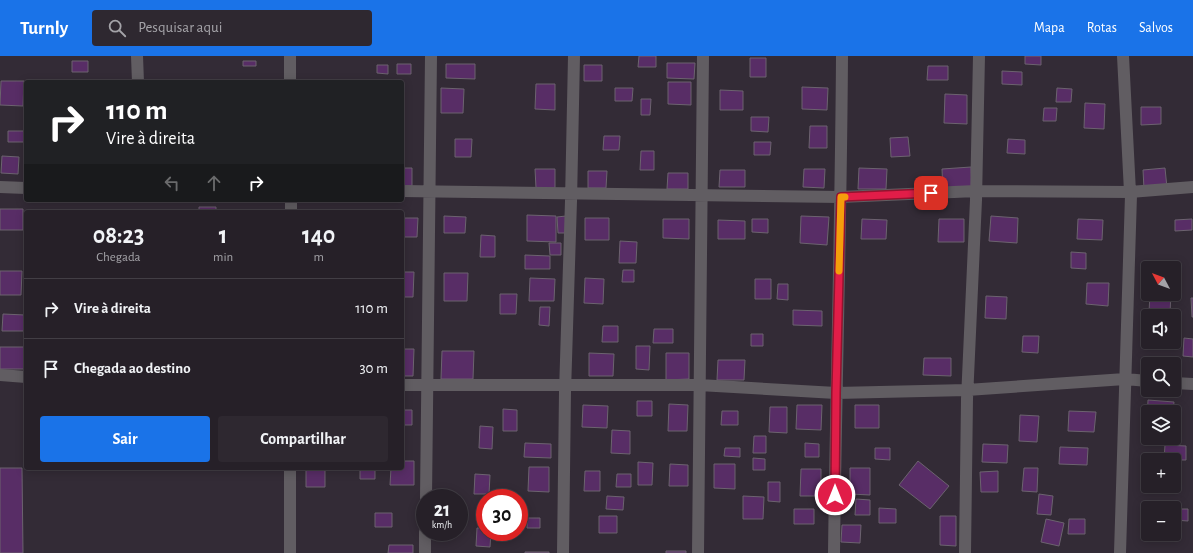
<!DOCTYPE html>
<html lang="pt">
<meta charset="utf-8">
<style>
:root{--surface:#262028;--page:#2e2830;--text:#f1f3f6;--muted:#a4a3a8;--line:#423e45;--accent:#1a73e8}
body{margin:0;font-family:"Alegreya Sans",sans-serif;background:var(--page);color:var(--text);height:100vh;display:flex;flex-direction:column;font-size:15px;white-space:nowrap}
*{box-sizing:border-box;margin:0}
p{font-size:13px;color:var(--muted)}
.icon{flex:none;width:22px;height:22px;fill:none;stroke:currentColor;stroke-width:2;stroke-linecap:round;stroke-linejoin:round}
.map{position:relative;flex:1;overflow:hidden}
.sheet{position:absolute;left:24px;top:154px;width:380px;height:260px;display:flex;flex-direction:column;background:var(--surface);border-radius:4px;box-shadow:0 2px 10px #0003,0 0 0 1px var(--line)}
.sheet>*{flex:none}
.top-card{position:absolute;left:24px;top:24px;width:380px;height:122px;border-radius:4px;box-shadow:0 2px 10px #0003,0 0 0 1px var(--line);background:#202124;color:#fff;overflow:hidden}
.needle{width:26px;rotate:311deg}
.controls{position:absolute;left:1141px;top:205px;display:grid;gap:8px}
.controls a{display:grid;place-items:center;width:40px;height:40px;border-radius:4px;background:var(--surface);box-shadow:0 2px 10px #0003,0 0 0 1px var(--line);font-size:20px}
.speed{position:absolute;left:416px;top:433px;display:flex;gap:8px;font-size:20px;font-weight:700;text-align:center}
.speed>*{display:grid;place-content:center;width:52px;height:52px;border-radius:50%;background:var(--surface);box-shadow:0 2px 10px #0003,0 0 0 1px var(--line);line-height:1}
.speed small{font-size:10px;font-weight:400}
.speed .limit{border:6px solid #d22;background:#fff;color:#111}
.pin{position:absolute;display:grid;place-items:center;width:34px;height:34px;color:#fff;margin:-17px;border-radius:8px;box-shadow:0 2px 6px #0006}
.me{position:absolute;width:44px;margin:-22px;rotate:0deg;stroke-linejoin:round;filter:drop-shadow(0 0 3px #0008)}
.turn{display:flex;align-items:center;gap:14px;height:84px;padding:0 16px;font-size:18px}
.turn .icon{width:52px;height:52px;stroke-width:2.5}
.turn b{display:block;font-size:28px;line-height:34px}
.lanes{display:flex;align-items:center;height:38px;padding:0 16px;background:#0003;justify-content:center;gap:20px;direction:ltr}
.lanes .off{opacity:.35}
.eta{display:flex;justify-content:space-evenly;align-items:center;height:68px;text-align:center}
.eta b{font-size:24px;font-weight:700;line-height:28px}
.primary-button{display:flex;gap:8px;margin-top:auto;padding:8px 16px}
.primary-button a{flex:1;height:46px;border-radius:4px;background:var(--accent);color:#fff;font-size:16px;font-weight:700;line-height:46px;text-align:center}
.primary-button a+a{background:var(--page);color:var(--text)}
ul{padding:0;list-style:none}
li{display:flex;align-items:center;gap:12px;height:60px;padding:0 16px;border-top:1px solid var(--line)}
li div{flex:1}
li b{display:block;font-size:15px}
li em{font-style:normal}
header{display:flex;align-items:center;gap:24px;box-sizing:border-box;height:56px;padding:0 20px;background:var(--accent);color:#fff}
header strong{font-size:19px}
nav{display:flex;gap:22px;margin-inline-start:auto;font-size:14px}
.search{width:280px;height:36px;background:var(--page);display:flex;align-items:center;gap:10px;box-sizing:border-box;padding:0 14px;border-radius:4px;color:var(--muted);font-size:15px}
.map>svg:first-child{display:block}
.building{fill:#582d66;stroke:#6c636f}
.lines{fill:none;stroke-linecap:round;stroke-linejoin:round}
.street{stroke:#615d62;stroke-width:12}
.route-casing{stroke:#92132f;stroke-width:10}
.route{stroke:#e11d48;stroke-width:7}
.slow{stroke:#f59e0b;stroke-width:7}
</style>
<header>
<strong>Turnly</strong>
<div class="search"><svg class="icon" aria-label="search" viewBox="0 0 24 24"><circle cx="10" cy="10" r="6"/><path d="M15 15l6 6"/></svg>Pesquisar aqui</div>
<nav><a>Mapa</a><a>Rotas</a><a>Salvos</a></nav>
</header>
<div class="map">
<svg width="1193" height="497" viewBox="0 0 1193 497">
<rect width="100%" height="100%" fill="#332b36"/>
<!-- building -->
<path class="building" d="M639,0h17v11h-18z
M1025,0h16v9l-16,-1z
M750,2h16v19h-16z
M72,5h16v11h-16z
M243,5h13v5h-13z
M667,7h28l-1,16 -27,-1z
M397,8h14v10h-14z
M446,8h29v15l-29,-1z
M377,9h11v9l-11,-1z
M584,9h18v16h-18z
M928,10h20v14h-21z
M1002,15l20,1v13l-20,-1z
M90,24h21v2h-21z
M1,25h23l-1,25 -23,-1z
M668,26h23v23l-23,-1z
M536,28h19v26l-20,-1z
M802,31l26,1 -1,22 -25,-1z
M441,32l23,1 -1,24h-22z
M615,32h18l-1,13h-17z
M1057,32l15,1 -1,13h-15z
M720,34l23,1v19h-23z
M945,38l22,1v29l-23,-1z
M641,43h10l-1,16h-9z
M1085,47l20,1 -1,25 -20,-1z
M1141,51h20v17l-20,1z
M1044,52h13l-1,13h-13z
M751,61h18l-1,15 -17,-1z
M810,70h17v22h-18z
M8,75h18v11h-18z
M604,80h16l-1,14h-16z
M908,81l2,19 -19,1 -1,-19z
M455,83h17l-1,18h-16z
M1008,83l17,1v14l-18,-1z
M754,86h17l-1,13h-16z
M641,95h13v19h-14z
M2,100l17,1 -1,17 -17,-1z
M971,111l1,22 -29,2 -1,-22z
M402,112h10v18h-10z
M859,112l28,1 -1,20h-28z
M1165,112l2,20 -23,1 -1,-19z
M535,113h20v19h-19z
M804,113h21l-1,19 -21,-1z
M720,114h25v17h-26z
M588,115h19l-1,17h-18z
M668,117h20v16h-21z
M199,151h17v5h-17z
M0,153h23v21h-23z
M54,154h12v2h-12z
M527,159l29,1v26l-29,-1z
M444,160l22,1 -1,16h-21z
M566,160l1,17h-9l-1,-16z
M801,160l28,1 -2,28 -27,-2z
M991,160l27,2 -1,25 -28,-2z
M402,162h16l-1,19h-15z
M585,162h24v22h-24z
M663,163h26v20l-26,-1z
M752,163h16v14l-16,-1z
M862,163l25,1 -1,19h-25z
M939,163h25v23h-26z
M1078,163l25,1 -1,20 -25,-1z
M1192,163v11l-17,1v-11z
M718,164l27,1v18h-27z
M481,179l14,1v21h-15z
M620,185l17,1 -1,21h-17z
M549,187h12v12h-11z
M1071,196l15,1v16l-15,-1z
M525,199l25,1v13h-25z
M623,214h11v12h-12z
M0,215h22l-1,24h-21z
M402,216h12l-1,25h-11z
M444,217h24l-1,28h-23z
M530,222l25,1 -1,22h-25z
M585,222l19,1 -1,25 -19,-1z
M755,223h16v20h-16z
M1087,227h22l-1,23 -22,-2z
M778,228h10v16l-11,-1z
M500,238h17l-1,20h-16z
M1150,238h21l-1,19 -21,-1z
M986,240l21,1 -1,22 -21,-1z
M1191,242h2v19h-1z
M540,251h10l-1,19 -10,-1z
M793,254l29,1v15l-29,-1z
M3,258l22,1v16h-23z
M603,270h15v16h-16z
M654,273h19v14h-20z
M751,278h12v12h-12z
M1023,280h16l-1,17 -16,-1z
M1184,282l9,1v18l-10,-1z
M636,290h14l-1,24 -13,-1z
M0,291h25v22h-25z
M402,293h12l-1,27h-11z
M442,295h32l-1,28h-32z
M589,297l25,1 -1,22h-24z
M666,297h23v26l-23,1z
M924,302h27v18l-28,-1z
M1151,302l24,2v14l-1,-10h-24z
M718,304h27l-1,20h-27z
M1148,344l26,2 -1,10h-25v8h-1z
M637,345h15v15h-15z
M669,348l19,1 -1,26h-19z
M583,349l25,1 -1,22 -25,-1z
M797,349h25l-1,25 -25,-1z
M855,349h24v23h-24z
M770,351h17v26l-18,-1z
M503,353l14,1v21h-14z
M402,354h10v15h-10z
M722,355h16v14h-17z
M1069,355l27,1 -2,20 -26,-1z
M1020,359l19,1 -2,26 -18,-1z
M480,370l13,1 -1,22 -13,-1z
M612,374l18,1v23l-19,-1z
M754,380h12v17h-13z
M525,387l26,1v14l-27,-1z
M805,387l14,1v13h-14z
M983,388l25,1 -1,18 -25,-1z
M1165,389l21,1v14h-22z
M1060,391l28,1 -1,17 -28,-1z
M725,392h15v9l-16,-1z
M875,392h15v12l-15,-1z
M753,402l12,1v11h-12z
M402,405h12v24h-24l1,-17h11z
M918,405l31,25 -19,23 -31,-24z
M638,406l15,1 -1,22h-14z
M670,408l18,1v21h-19z
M714,408h21v25l-21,-1z
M529,411h20v25l-21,-1z
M0,412h22l1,85h-23z
M306,412h19v19h-19z
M360,412h15v11h-15z
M850,412h20v27l-20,-1z
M1024,412h14l-1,24 -15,-1z
M801,413h20v27h-21z
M585,415h15v20h-16z
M998,415v21h-17l-1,-20z
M475,418l15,1 -1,19h-15z
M617,418h14v13h-15z
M768,426h12v20l-12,-1z
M1039,438l14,2 -2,19 -14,-1z
M607,440l17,1 -1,13 -17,-1z
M743,440l21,1 -1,22h-20z
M856,443l14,1v15h-15z
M879,452l17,1v14h-17z
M794,453h20v15h-20z
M1174,453h14v12l-14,-1z
M375,457h17v14h-17z
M599,460h18v17h-18z
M940,460h16v30l-16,-1z
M527,462h13v10h-13z
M1046,463l18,4 -5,23 -18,-4z
M1069,463h16v15h-17z
M842,469h19l-1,18 -19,-1z
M477,472h8v4h6l-1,15 -14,-1z
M498,476h15v6h-15z
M389,489h24v8h-25z
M666,495h20v2h-20z
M525,496h24v1h-24z"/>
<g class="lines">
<!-- street -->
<path class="street" d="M137,0l1,26
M290,0v26
M0,131l26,1
M402,135l439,6 135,-6 154,1 63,-5
M291,156v-12
M0,319l26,2
M1174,327l19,1
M402,329h297l137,8 131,-3 158,-11 23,2
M426,442l5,-442
M290,497v-85
M425,497v-21
M563,497l2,-161 6,-191 3,-145
M698,497l5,-497
M834,497c2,-166 7,-331 8,-497
M965,497l2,-154 9,-199 3,-144
M1120,497l11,-358 -1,-3 -7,-136"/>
</g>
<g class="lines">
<defs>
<path id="route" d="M835,439l1,-102 5,-196 90,-4"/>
</defs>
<!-- route casing -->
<use href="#route" class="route-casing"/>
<!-- route -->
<use href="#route" class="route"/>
<!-- slow -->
<path class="slow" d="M839,215l2,-74h4"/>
</g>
</svg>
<div class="controls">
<a><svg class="needle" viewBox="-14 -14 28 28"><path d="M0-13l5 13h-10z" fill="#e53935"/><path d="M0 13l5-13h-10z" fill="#a4a3a8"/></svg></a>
<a><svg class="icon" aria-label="sound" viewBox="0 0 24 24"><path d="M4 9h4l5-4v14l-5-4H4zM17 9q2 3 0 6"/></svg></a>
<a><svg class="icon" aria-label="search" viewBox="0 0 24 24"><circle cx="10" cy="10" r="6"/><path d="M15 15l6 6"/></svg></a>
<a><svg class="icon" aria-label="layers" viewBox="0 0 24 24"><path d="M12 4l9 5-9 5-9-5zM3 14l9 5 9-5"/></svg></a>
<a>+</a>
<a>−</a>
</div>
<div class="speed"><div>21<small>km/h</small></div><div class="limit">30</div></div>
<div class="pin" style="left:931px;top:137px;background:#d93025"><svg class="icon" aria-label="arrive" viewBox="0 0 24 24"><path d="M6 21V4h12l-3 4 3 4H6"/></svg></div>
<svg class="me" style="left:835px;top:439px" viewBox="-20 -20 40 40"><circle r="17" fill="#e11d48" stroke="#fff" stroke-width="3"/><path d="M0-11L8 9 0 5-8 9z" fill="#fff"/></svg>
<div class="top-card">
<div class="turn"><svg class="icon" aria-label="right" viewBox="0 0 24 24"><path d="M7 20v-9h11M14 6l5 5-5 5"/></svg><div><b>110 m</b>Vire à direita</div></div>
<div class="lanes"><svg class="icon off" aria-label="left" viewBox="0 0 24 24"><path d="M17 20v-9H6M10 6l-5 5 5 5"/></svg><svg class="icon off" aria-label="ahead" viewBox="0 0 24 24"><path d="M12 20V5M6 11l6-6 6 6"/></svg><svg class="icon" aria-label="right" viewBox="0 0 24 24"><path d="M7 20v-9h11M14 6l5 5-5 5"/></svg></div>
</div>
<section class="sheet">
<div class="eta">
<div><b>08:23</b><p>Chegada</p></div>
<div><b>1</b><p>min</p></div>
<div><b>140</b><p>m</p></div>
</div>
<ul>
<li><svg class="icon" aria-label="right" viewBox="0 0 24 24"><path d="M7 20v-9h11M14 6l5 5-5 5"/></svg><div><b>Vire à direita</b></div><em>110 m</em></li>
<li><svg class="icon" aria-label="arrive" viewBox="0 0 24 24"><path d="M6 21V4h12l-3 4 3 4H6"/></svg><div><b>Chegada ao destino</b></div><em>30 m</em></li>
</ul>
<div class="primary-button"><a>Sair</a><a>Compartilhar</a></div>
</section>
</div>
